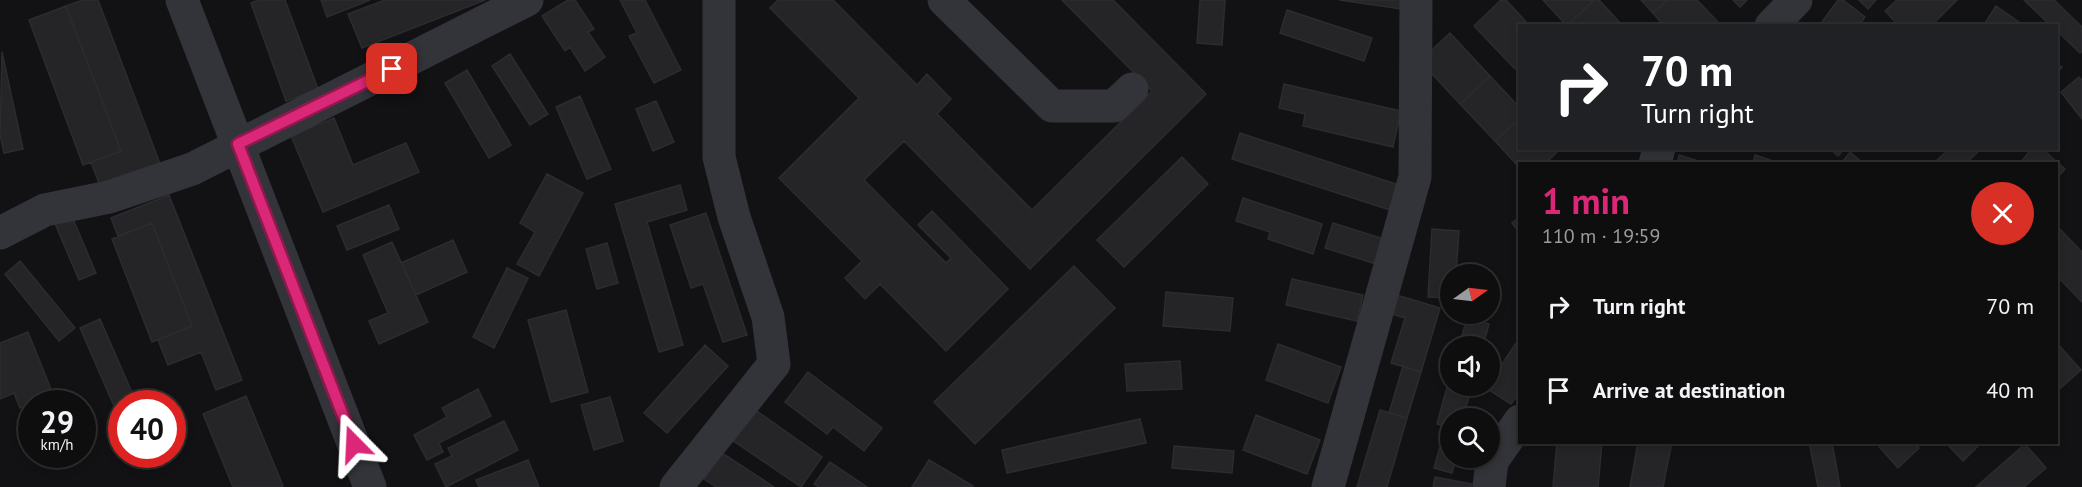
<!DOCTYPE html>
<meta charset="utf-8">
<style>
:root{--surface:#0e0e0f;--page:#171718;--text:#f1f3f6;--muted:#9b9c9e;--line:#2e2e2f;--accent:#db2777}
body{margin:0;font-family:"PT Sans",sans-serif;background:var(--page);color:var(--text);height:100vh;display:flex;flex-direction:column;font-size:22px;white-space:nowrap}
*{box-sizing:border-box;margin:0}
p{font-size:20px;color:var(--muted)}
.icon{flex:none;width:33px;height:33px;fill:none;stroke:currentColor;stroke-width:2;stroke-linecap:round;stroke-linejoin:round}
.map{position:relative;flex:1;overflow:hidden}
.panel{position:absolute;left:1518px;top:162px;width:540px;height:282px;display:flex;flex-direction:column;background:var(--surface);border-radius:0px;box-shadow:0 3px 9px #0003,0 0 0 2px var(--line)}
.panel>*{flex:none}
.hud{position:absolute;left:1518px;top:24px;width:540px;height:126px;border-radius:0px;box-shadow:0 3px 9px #0003,0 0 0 2px var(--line);background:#202124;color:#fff;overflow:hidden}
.needle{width:39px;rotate:76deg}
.controls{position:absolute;left:1440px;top:264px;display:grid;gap:12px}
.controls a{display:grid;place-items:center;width:60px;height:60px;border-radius:50%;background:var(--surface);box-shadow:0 3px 9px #0003,0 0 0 2px var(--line);font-size:30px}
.speed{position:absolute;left:18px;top:390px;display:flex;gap:12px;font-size:30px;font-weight:700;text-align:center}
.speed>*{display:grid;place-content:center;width:78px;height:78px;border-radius:50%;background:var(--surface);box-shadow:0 3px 9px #0003,0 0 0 2px var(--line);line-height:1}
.speed small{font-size:15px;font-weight:400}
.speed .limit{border:9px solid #d22;background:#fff;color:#111}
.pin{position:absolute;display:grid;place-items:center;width:51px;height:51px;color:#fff;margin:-26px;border-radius:12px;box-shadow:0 3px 9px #0006}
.me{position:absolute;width:66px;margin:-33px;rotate:339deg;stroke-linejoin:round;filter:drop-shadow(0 0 4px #0008)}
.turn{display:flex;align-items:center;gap:21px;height:126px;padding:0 24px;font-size:27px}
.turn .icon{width:78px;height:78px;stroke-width:2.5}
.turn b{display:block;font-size:42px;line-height:51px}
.round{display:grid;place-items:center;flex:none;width:63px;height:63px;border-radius:32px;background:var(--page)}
.headline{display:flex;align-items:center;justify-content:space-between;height:102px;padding:0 24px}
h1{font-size:36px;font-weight:800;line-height:45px;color:var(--accent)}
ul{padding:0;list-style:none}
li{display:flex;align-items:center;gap:18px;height:84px;padding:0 24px}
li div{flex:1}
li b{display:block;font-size:22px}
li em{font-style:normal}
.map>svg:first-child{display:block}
.building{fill:#252528;stroke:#2c2c30;stroke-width:1.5}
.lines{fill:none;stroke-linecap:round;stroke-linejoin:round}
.minor{stroke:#323439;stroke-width:33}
.route-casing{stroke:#8e194d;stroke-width:15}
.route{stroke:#db2777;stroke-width:10}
</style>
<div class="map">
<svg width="2082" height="487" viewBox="0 0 2082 487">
<rect width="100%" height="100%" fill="#121214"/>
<!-- building -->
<path class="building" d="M83,0h15l64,169 -60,22 -11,-29 30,-11 -55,-145z
M259,0h26l33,89 -32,12 -35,-98z
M321,0h49l-43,17z
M385,0h100l-123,48 -14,-34z
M568,0h7l19,29 -6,3 17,25 -20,14 -15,-24 -5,4 -23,-35z
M620,0h25l36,70 -27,13 -25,-47 8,-3z
M778,0h55l84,85 10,-11 24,25 -14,15 95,96 120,-119 -90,-91h51l93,94 -176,175 -126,-128 -40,39 82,83 5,-5 -33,-33 14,-14 76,78 -62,62 -66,-67 -15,15 -20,-21 17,-17 -83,-83 80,-80 -89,-90z
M1200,0h25l-3,45 -25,-2z
M1339,0h63l-1,9z
M1501,0h5l24,26h-10v38l-5,5 -41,-43z
M1543,0h51l-27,26z
M1594,0h5l24,26h-56z
M1641,0h26l-14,13z
M1667,0h30l21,22 -3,4h-51l-11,-13z
M1733,0h14l-7,7z
M1838,0h5l22,17 -6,9h-40z
M1859,0h17l-8,9z
M1897,0h60l-26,26h-32l-14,-15z
M2024,0h30l28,27v24l-2,2 -24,-23v-4h-5z
M66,6l55,145 -38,14 -54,-145z
M1996,6l23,16 -2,4h-34z
M1287,10l85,28 -8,23 -84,-28z
M1450,33l40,43 -30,28 -40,-43z
M2,52l21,97 -19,4 -4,-18z
M510,54l38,60 -18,11 -38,-59z
M2056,63l6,4 -6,8z
M467,70l44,75 -22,13 -44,-75z
M1490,76l30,32v10l-25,23 -35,-37z
M2079,77l3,3v39l-21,-27z
M1284,84l117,27 -8,36 -90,-21 2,-12 -26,-6z
M580,96l31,73 -24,10 -31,-72z
M656,101l18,41 -21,9 -17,-42z
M334,118l19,47 53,-22 13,29 -96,40 -32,-76z
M1520,118v30l39,2 -14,14h-25v4l-25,-27z
M1240,133l162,53 -9,25 -161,-52z
M1829,148h16l-7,8z
M1950,148h25l3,4 -13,12h-32z
M2032,148h9l24,21 -9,10v-15l-35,-2z
M1850,152l14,12h-23z
M1679,155l29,9h-31z
M1755,155l18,6 -1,3h-19z
M1182,157l26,27 -84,83 -27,-27z
M547,174l36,19 -44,83 -22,-12 18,-32 -15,-9z
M680,185l7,25 -40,12 36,123 -24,7 -44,-148z
M169,195l73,185 -26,10 -15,-38 -33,13 -10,-25 34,-14 -40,-103 -34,13 -7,-18z
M1243,198l79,26 -9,30 -45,-15 2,-7 -34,-11z
M389,205l10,24 -52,21 -10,-24z
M70,212l26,61 -17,7 -26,-61z
M706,213l41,122 -24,7 -20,-58 -12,4 -21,-63z
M1520,217v17l-8,-11z
M152,223l40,103 -40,16 -40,-103z
M1333,223l51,16 -8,25 -51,-16z
M2056,225l26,27v50l-26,-27z
M1432,229l27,2 -3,43h-6v24l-22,-1z
M453,240l14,32 -51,23 -15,-32z
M392,242l36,80 -49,22 -10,-23 19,-8 -25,-58z
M607,243l11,40 -21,6 -11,-40z
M20,261l55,67 -16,13 -54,-67z
M1074,266l41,42 -140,136 -41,-42z
M507,268l21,10 -34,70 -21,-11z
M1292,279l71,16 -6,26 -71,-16z
M1166,292l67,6 -3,33 -67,-5z
M1390,293l50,15 -19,64 -30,-9 14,-45 -20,-6z
M566,310l22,82 -37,10 -23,-82z
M1467,318l22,6 -6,22h-24z
M100,319l34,78 -20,9 -34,-78z
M28,332l25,62 -33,14 -6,-15 -14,6v-56z
M2056,342l25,28 -25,22z
M1516,343l4,3v46l-9,12 -25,-16z
M1278,344l63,23 -13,36 -62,-23z
M705,345l23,21 -61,67 -23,-20z
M1180,361l2,28 -55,2 -2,-27z
M1403,366l18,6 -14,46 -18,-5z
M808,372l74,56 -18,23 -31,-24 -6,7 -42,-32z
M1450,376v10h22l-9,32h-13v10l-13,-4z
M478,389l13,27 -52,27 4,9 -16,8 -13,-25 33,-18 -5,-9z
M246,396l37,90 -2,1h-48l-30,-73z
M610,397l13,44 -29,9 -13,-45z
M754,409l68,48 -21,30 -69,-47z
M1380,410l27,8 -20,69h-30z
M1256,415l64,25 -13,34 -64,-24z
M1140,419l6,24 -139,30 -5,-23z
M504,421l14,29 -72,37 -11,-23 17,-8 -4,-8z
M1557,442h45l-4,45h-45z
M1638,442h34l-9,45h-33z
M1809,442h23l8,45h-22z
M1875,442h38l6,6 -21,20z
M1945,442h37l-19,19z
M1441,443l9,3v12h6l-4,15 -18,-5z
M2025,444l21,24 -22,19h-48z
M1174,446l60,5 -2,22 -60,-5z
M722,453l52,34h-58l-12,-8z
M528,460l11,27h-60l-3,-7z
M929,460l44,26 -1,1h-60z
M830,462l37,25h-48l-5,-3z
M1435,477l37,7 -1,3h-38z"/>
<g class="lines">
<!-- minor -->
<path class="minor" d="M182,0l188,487
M944,0l108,106h62l18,-17
M1771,26l25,-26
M1655,164l4,-16
M0,233l45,-23 64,-13 83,-28 335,-169
M676,487l98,-123 -6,-47 -34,-100 -15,-60v-157
M1328,487l87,-310 1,-177
M1489,487l3,-26 28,-40"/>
</g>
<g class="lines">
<defs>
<path id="route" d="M354,444l-116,-300 154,-75"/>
</defs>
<!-- route casing -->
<use href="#route" class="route-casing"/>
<!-- route -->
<use href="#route" class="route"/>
</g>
</svg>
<div class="controls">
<a><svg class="needle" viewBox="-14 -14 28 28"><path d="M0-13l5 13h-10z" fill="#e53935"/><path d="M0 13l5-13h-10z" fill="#9b9c9e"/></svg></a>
<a><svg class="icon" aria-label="sound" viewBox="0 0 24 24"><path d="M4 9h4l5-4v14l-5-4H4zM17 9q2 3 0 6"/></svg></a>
<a><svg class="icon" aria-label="search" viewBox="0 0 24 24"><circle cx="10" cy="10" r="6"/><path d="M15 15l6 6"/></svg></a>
</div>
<div class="speed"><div>29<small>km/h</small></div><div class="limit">40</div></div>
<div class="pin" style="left:392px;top:69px;background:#d93025"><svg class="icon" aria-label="arrive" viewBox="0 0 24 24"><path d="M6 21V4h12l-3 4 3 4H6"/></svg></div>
<svg class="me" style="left:354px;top:444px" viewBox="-20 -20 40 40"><path d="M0-17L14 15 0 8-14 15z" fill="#db2777" stroke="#fff" stroke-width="4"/></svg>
<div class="hud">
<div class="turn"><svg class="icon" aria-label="right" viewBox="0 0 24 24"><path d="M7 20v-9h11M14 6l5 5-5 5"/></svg><div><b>70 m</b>Turn right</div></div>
</div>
<section class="panel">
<div class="headline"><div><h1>1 min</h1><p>110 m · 19:59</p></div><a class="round" style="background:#d93025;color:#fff"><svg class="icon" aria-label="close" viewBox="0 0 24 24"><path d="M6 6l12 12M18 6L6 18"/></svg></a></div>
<ul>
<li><svg class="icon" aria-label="right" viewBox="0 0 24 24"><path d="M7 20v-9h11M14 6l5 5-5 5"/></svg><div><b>Turn right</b></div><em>70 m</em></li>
<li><svg class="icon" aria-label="arrive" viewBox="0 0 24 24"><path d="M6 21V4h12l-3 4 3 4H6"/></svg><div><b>Arrive at destination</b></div><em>40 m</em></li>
</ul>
</section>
</div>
